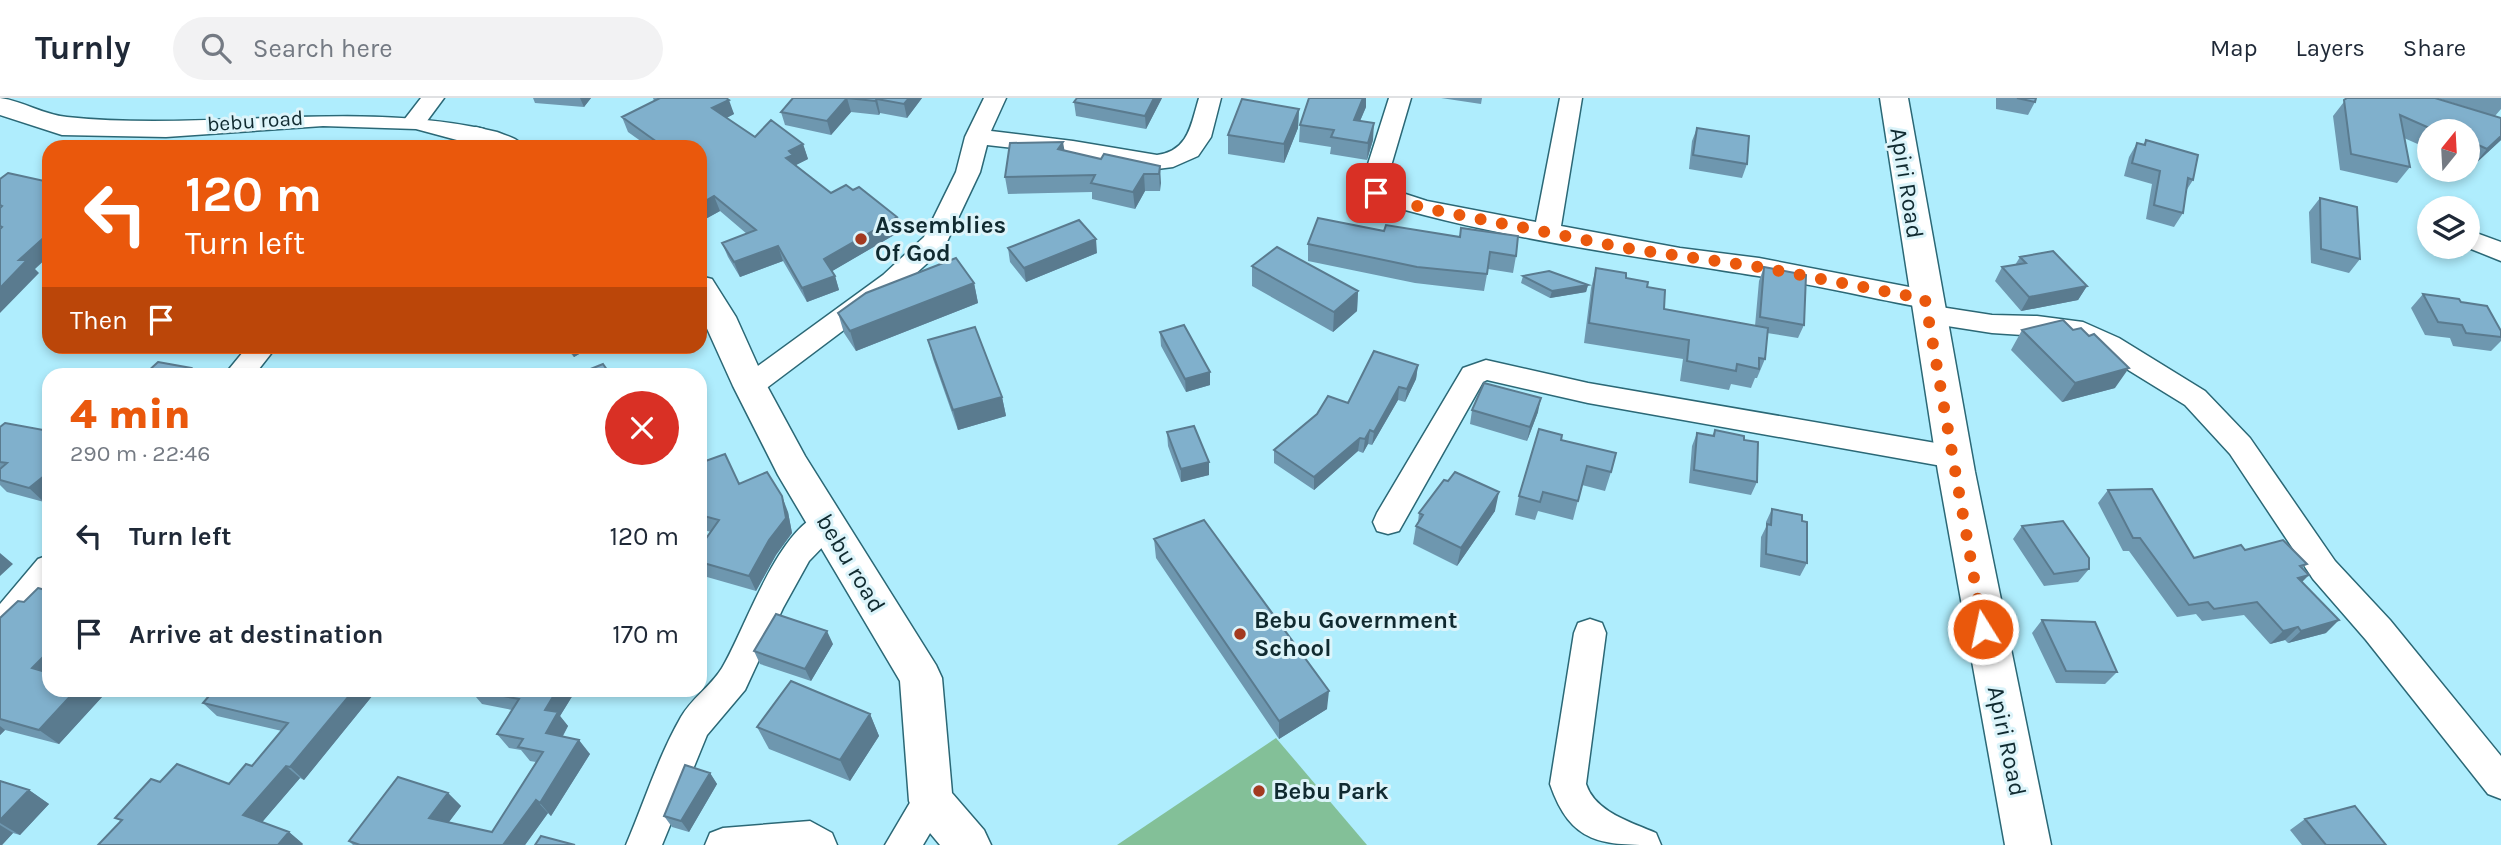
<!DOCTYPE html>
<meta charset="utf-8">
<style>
:root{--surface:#fff;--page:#f2f2f3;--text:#1f2937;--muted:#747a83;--line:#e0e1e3;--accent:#ea580c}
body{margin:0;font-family:Karla,sans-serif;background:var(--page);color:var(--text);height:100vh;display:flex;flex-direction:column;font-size:26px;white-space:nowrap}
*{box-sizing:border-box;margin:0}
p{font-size:23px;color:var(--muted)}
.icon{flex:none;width:38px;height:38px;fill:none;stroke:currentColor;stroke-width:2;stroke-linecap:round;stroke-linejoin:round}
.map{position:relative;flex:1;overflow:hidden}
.drawer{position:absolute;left:42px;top:270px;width:665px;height:329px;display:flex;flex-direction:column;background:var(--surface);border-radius:21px;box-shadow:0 4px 10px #0003}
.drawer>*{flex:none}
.guide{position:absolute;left:42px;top:42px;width:665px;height:214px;border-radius:21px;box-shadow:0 4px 10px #0003;background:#ea580c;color:#fff;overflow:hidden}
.needle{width:46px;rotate:18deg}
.fabs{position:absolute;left:2417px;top:21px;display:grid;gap:14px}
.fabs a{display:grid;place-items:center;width:63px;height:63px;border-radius:50%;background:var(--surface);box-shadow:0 4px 10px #0003;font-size:35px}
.pin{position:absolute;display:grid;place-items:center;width:60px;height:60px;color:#fff;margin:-30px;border-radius:14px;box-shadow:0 4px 10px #0006}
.me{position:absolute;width:77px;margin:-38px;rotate:350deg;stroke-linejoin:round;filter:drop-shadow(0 0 5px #0008)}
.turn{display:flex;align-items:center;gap:24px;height:147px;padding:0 28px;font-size:32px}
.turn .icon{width:91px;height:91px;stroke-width:2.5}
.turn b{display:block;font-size:49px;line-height:60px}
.then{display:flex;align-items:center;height:66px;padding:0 28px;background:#0003;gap:14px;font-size:26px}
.round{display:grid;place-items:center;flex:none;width:74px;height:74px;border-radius:37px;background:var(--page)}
.head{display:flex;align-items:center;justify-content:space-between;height:119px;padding:0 28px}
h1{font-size:42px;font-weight:800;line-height:52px;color:var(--accent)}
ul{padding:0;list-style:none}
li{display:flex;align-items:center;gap:21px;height:98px;padding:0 28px}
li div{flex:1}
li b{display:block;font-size:26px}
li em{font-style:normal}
header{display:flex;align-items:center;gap:42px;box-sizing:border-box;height:98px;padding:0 35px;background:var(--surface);border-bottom:2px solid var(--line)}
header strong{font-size:33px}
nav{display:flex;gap:38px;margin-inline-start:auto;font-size:24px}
.search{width:490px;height:63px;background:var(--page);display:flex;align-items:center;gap:18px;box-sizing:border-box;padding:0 24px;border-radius:38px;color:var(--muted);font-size:26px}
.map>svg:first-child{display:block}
.green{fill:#83c098}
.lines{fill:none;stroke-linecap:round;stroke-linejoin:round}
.minor-casing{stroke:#2b6876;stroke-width:3}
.tertiary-casing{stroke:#2b6876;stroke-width:3}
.minor{fill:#fff;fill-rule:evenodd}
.tertiary{fill:#fff;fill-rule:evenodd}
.wall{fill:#6e97af}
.shaded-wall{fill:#5a7b8f}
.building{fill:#80b0cc;stroke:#5a7b8f;stroke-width:2}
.route{stroke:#ea580c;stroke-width:12;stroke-dasharray:0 21.6}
.poi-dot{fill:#a33a20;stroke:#dcf4fa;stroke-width:2.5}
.labels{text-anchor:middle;stroke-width:6;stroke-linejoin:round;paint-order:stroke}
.far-street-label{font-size:21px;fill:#102a30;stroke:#dcf4fa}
.street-label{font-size:24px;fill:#102a30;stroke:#dcf4fa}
.poi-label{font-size:24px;font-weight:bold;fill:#102a30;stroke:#dcf4fa;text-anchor:start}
</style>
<header>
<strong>Turnly</strong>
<div class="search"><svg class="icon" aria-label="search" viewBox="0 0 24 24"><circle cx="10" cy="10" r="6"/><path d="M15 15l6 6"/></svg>Search here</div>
<nav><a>Map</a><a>Layers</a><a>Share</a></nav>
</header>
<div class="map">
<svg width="2501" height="747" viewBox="0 0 2501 747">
<rect width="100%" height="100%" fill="#afedfd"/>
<!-- green -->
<path class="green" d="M1276,640l91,107h-250z"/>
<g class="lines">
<defs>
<path id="minor" d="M421,0h23l-20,27h-16l-4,-5z
M984,0h22l-15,33 82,10 84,14c32,-4 34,-31 42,-57h22l-10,39 -13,19 -25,11 -16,2 -84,-14 -86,-10 -7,27 -36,76 -43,39 -141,106 -10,3 -10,-3 -4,-7 4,-7 143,-104 41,-38 32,-65 9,-35z
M1389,0h22l-25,85 1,5 40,13 109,21 24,-124h22l-21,128 119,22 79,10 166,32 9,3 4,6 -4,7 58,9 45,1 46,6 36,16 86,53 45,47 85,123 55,59 111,136v43l-13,-5 -122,-154 -53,-61 -83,-125 -45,-49 -86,-53 -31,-14 -76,-5 -64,-10 -10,-2 -3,-7 5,-7c-54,-10 -108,-23 -162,-31 -131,-21 -264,-38 -391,-77l-5,-16z
M476,29l8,2 4,5 -11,13h-26l17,-18z
M2468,132l33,12v19l-35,-14z
M248,248h29l-22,28h-30z
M1486,262l102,23 365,63 10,3 5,8 -5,8 -10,3 -365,-65 -101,-23 -4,2 -84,149 -11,3 -11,-3 -4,-9 4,-9 86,-145z
M826,413l11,3 4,9 -4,9 -28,29 -26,47 -38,82 -38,45 -45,110h-36c18,-42 32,-88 55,-128 10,-18 30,-31 41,-49 25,-42 55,-141 104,-157z
M49,457v36l-37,47 -12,4v-38l38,-45z
M1590,521l12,4 4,10 -20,151c9,28 45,38 70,49l5,12c-59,0 -90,0 -111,-61l24,-151 4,-10z
M931,687l13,4 5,12 -26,44h-38l33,-56z
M810,723l22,12 5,12h-132l5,-12 13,-5z"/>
<path id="tertiary" d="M0,0c23,3 44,17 67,19 141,15 293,-19 430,15 10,4 21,6 27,15h-41l-67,-18 -93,-3 -157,11 -104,-2 -62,-20z
M1880,0h28l67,374 76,373h-46l-67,-373z
M700,178l12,3 24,38 31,69 38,70 131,209 6,13 10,115 32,37 7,15h-51l-25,-30 -6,-14 -9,-120 -122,-206 -45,-89 -33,-73z"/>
</defs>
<!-- minor casing -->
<use href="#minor" class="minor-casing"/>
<!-- tertiary casing -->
<use href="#tertiary" class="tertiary-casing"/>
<!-- minor -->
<use href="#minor" class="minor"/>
<!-- tertiary -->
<use href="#tertiary" class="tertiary"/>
</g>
<!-- wall -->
<path class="wall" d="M533,0h58l-7,9 -49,-4z
M653,0h73l8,16 -8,4 29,19 48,7 5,15 -12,6 1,1 34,27 70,38 -69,40 3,5 4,14 -32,12 -24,-41 -43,16 -12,-20 -6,-14 25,-9 -27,-23 -20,11v-75h-51l-21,-15 -6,-15 32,-16z
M793,0h129l-15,20 -27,-5 -1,2 -28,-3 -20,23 -46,-10 -4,-13z
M1162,0l-16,31 -70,-13 -2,-14z
M1441,0h41l-1,6z
M1996,0h40l-1,4 -7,13 -32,-6z
M2347,0h88l66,20v22l-27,25 -6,-3v-31h-39v18l-25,-11 6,29 -13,16 -57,-13 -7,-54z
M2437,0h64v11l-6,7z
M1366,9l-6,14 13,19 -6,20 -37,-6 1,-7 -32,-5 1,-17z
M1299,11l-1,19 -14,35 -56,-9v-19z
M1697,30l50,36 -5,14 -53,-9 3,-28z
M2146,42l47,40 -7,11 -3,22 -9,14 -28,-8 6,-35 -28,-8 5,-19 8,-14 6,2z
M1065,53l36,8 59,7v25h-15l-10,18 -43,-10v-7l-84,2 -3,-17z
M2320,100l40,61 -11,14 -38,-10 -2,-51z
M1318,120l198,38 -3,17 -25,-4 -4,22 -69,-8 -107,-22v-17z
M1008,150l89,5 -71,29 -16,-20z
M2020,159l67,29 -9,14 -57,11 -26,-30 7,-14 13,-2z
M1252,168l106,25 -1,20 -24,21 -81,-46z
M1764,169l40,58 -6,13 -31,-5 -2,26 -8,19h-2l-4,10 -20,-4 -2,6 -49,-9 3,-22 -99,-16 7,-55 5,-20 30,10 21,9 17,22 91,17 4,-45z
M1523,178l65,9 -2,7 -36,6 -29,-15z
M974,185l4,20 -122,48 -12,-18 -6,-20z
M2423,196l38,8 40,29v10l-10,10 -38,-5 -3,-8 -25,-3 -14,-27z
M2022,232h51l16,6 26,52 -53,14 -51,-52z
M1160,234l50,53 -24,7 -25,-46z
M928,242l74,57 4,19 -48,14 -25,-71z
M564,248h29l-19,11z
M1418,267l-2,14 -11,23 -7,-2 -26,45 -4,-1 -5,9 -5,-2 -44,39 -40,-27v-13z
M1472,312l66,2 -11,29 -57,-17z
M0,329l44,75 -37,-10 -7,-7z
M1715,332l29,10 13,42 -6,13 -62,-12 3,-37 5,-13 15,3z
M1167,334l42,30v13l-28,7 -13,-36z
M1561,342l50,32 -6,19 -23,-6 -9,35 -35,-9 -3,9 -20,-5 4,-19z
M700,365l88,49 4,21 -16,22 -20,36 -56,-16v-28l11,-15 -11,-3z
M1448,383l47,30 -38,55 -44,-22 3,-18 2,-4 1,-9z
M2108,392l86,68 51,-8 62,14 -5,4v14l24,51 -38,10 -3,-3 -15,4 -26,-29 -42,6 -6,-7 -19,3 -48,-66h-6l-25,-48z
M1772,411l30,12 5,42 -7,13 -40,-9 1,-30 5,-10v-5z
M2022,428l67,43 -11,13 -34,4 -31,-47z
M1154,441l173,170 -48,30 -123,-181z
M0,520l49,72 53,7 -43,47 -54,-14 -5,5z
M2042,522l75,52 -12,12 -49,-1 -24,-50z
M833,546l-22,37 -51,-17 -6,-13z
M377,592l-73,90 -4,-2 -38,44 27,10 14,12 -1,1h-204l23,-24 -6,-3 45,-36 69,2 23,-18 30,-35 -65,-15 -14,-13z
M383,592h33l-3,5z
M470,592h106l-16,26 8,10 -5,10 27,18 -39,62 -3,-3 -23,32h-172l-4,-4 99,-48 13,13 -12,16 43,10 44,-70 -6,-1 -9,-11 -12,-2 -12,-14 15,-24 -30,-6z
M870,616l9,22 -29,45 -81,-32 -12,-22z
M710,675l7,11 -28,48 -17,-5 -8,-11z
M0,683l29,9 20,14 -29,31 -7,-2 -11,12h-2z
M2305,721l81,26h-84l-12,-15z"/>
<!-- shaded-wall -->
<path class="shaded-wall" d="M580,0h11l-7,9z
M847,0l4,14 -20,23 -4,-14z
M909,0h13l-15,20 -3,-14z
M1154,0h8l-16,31 -1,-13z
M1361,0h5v9l-13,30 1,-17z
M877,1l3,14 -1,2 -4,-14z
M729,2l5,14 -17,9 -5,-15z
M1299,11l-1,19 -14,35v-19z
M1374,25l-1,17 -6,20 1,-17z
M2501,38v4l-27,25 13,-16z
M1063,44l3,17 -8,-10z
M803,46l5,15 -12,6 2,4 -12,-11 3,-7z
M1160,68l1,17 -1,8 -1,-17z
M1144,76l1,17 -10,18 -2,-17z
M714,98l6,15 -20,11v-18z
M897,119l4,14 -72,42 -5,-14z
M49,135v23l-14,13 4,4 -39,40v-25l19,-28z
M1096,141l1,14 -71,29 -2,-14z
M778,148l5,15 -43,16 -6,-15z
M835,178l4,14 -32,12 -5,-14z
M974,185l4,20 -122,48 -6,-20z
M1588,187l-2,7 -36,6 2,-7z
M2087,188l-9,14 -57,11 8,-14z
M1358,193l-1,20 -24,21 1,-20z
M460,248h22l-18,8z
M568,248h25l-19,11z
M1418,267l-2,14 -11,23 2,-13z
M191,270l6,6h-12z
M2129,270l-14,20 -53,14 13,-19z
M1210,274v13l-24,7 -1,-13z
M1399,289l-1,13 -26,45 2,-13z
M1002,299l4,19 -48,14 -5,-20z
M1541,300l-3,14 -11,29 3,-14z
M1370,332l-2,14 -5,9 2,-14z
M1360,340l-2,13 -44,39v-13z
M1209,364v13l-28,7v-13z
M49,374v26l-5,4 -15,-14z
M1499,394l-4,19 -38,55 4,-18z
M782,398l6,16 4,21 -16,22 -20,36 -7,-15z
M0,455l13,11 -13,12z
M2309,477l-13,13 2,-10z
M2339,522l-13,13 -38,10 13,-12z
M2298,529l-13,13 -15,4 13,-13z
M827,533l6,13 -22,37 -6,-12z
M49,553v31l-17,-14z
M76,592h17l9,7 -43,47 -20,-14z
M354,592h23l-73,90 -14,-13z
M408,592h8l-3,5z
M557,592h19l-16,26 8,10 -11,20 -11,-13 -1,-23z
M1329,593l-2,18 -48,30v-18z
M870,616l9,22 -29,45 -10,-21z
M0,628l5,4 -5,5z
M579,642l11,14 -39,62 -11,-13z
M286,668l14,12 -42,49 -15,-12z
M710,675l7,11 -28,48 -8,-11z
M29,692l20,14 -29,31 -20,-12v-3z
M448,695l13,13 -19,25 -13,-13z
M536,702l12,13 -23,32h-22z
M0,727l13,8 -11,12h-2z
M289,734l14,12 -1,1h-24z"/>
<!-- building -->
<path class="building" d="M660,0h66l3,2 -17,8 43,29 16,-17 32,24 -14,7 4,4 -7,3 45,35 15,-8 7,5 6,-3 38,30 -73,42 11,17 -33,12 -24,-42 -44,16 -12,-19 34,-13 -42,-34 -14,8v-57h-36l-42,-30z
M793,0h116l-5,6 -27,-5 -2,2 -28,-3 -20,23 -46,-9z
M1077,0h77l-9,18 -71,-14z
M1309,0h54l-9,22 20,3 -6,20 -37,-6 3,-7 -34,-5z
M2017,0h19l-1,4z
M2347,0h88l66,20v18l-14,13 -13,-6 -4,4 -2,-2v-14h-32l-36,-16 10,52 -59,-13 -7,-54z
M1242,1l57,10 -15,35 -56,-9z
M1697,30l52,8 -2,28 -54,-9z
M2146,42l52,15 -5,25 -5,-2 -5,35 -29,-8 6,-34 -28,-8 5,-20 8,2z
M1063,44l-5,7 43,10 3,-5 56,12 -1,8h-15l-11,18 -42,-9 4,-8 -90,2 5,-34z
M8,75l41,9v51l-30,27h8l-27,28v-59l2,-2 -2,-1v-18l2,-2 -2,-1v-26z
M2320,100l37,9 3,52 -39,-10z
M1318,120l66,13 2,-6 74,12 1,-9 57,8 -2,20 -26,-4 -3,22 -70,-7 -109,-23z
M1079,122l17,19 -72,29 -16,-20z
M1277,149l81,44 -24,21 -82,-46z
M2053,153l34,35 -58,11 -27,-30 24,-4 -6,-6z
M956,160l18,25 -124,48 -12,-18 28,-20z
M1764,169l42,8 -2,50 -44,-8z
M1596,170l30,5v5l22,4 -1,5 18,3 -1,19 104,19 -3,31 -6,-1v11l-22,-5 -1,7 -49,-10 2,-21 -100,-17z
M1549,173l39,14 -36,6 -29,-15z
M2423,196l36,5 2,3 26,4 14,25v6l-35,-4 -4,-8 -24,-3z
M2063,222l10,10 8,-2 8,8 5,-2 35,34 -54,15 -53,-53z
M1184,227l26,47 -25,7 -25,-47z
M975,229l27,70 -49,13 -25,-70z
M1374,253l44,14 -11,24 -8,-2 -25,45 -4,-2 -5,9 -5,-1 -46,39 -40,-27 43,-36 11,-18 20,7z
M158,264l33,6 -6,6h4h-44z
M603,266l7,10h-32z
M1484,285l57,15 -11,29 -58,-17z
M5,325l44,8v41l-20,16 -29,-8v-11l7,-6 -7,-1v-35z
M1194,328l15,36 -28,7 -14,-37z
M1539,331l23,6 -1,5 55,13 -5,19 -24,-6 -9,35 -35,-9 -3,10 -21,-6z
M1715,332l29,6v4l14,2 -1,40 -63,-12 3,-37 17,3z
M725,356l14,30 28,-12 15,24 4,22 -17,22 -20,36 -49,-14v-15l19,-27 -19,-5v-52z
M1455,374l44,20 -38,56 -45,-22 7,-11 -4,-2 25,-33 4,1z
M2152,391l42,69 47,-13 4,5 38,-10 24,24 -7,2 9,9 -11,3 41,42 -38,11 -3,-4 -15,4 -26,-29 -43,7 -6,-7 -19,3 -49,-67h-7l-25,-48z
M1772,411l30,6v6l5,1v41l-41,-9 1,-30 4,1z
M1204,422l125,171 -50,30 -125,-182z
M2063,423l26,37v11l-35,5 -32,-48z
M38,490l11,3v60l-17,17 17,5v17h27l-37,40 -39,-11v-101l18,-17 6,1z
M776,516l51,17 -22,38 -51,-18z
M2042,522l53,2 22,50 -51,-1z
M791,583l79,33 -30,46 -83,-33z
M214,592h140l-64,77 -4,-1 -43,49 46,17 -11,13h-180l24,-25 -7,-2 36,-39 9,3 17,-18 52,20 17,-20 6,2 36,-43 -85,-20z
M470,592h87l-12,20 13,2 -12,21 33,7 -39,63 -4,-3 -33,45h-143l-11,-4 49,-64 50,16 -19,25 63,14 51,-80 -25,-5 5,-8 -26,-5 22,-35z
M685,667l25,8 -29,48 -17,-5z
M0,683l29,9 -29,30z
M2355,708l31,39h-60l-21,-26z
M541,738l34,9h-40z"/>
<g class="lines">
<!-- route -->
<path class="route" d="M1376,95l48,15 207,41 128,18 166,32 58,330"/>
</g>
<!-- markers -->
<g class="poi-dot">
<circle cx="861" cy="141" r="7"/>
<circle cx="1240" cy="536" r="7"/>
<circle cx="1259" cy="693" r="7"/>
</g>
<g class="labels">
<!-- far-street labels -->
<g class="far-street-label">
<text transform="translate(255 23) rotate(-4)" y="7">bebu road</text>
</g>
<!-- street labels -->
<g class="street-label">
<text transform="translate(1907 85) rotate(81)" y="8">Apiri Road</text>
<text transform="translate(851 465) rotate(59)" y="8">bebu road</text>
<text transform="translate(2007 643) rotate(78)" y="8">Apiri Road</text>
</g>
<!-- poi labels -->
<g class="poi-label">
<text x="875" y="135">Assemblies<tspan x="875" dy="28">Of God</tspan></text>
<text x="1254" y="530">Bebu Government<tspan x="1254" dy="28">School</tspan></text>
<text x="1273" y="701">Bebu Park</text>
</g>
</g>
</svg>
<div class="fabs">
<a><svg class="needle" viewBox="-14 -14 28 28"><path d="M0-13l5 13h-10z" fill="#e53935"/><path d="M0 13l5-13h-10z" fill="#747a83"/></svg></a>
<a><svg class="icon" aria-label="layers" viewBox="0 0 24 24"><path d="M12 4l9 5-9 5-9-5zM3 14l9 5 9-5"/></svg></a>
</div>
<div class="pin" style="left:1376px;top:95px;background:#d93025"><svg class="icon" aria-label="arrive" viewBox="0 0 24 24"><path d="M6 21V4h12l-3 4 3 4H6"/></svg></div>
<svg class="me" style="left:1983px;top:531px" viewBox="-20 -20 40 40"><circle r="17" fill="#ea580c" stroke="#fff" stroke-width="3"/><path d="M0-11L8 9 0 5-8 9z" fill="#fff"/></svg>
<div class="guide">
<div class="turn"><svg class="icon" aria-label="left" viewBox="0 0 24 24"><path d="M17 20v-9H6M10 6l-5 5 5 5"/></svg><div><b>120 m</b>Turn left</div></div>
<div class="then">Then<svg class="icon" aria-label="arrive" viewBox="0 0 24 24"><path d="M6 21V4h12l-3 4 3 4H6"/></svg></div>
</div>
<section class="drawer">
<div class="head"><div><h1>4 min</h1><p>290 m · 22:46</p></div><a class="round" style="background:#d93025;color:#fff"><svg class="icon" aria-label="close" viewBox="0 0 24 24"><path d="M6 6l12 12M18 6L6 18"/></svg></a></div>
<ul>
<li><svg class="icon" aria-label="left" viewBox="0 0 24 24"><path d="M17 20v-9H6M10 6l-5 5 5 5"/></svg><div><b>Turn left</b></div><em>120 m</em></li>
<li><svg class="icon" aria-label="arrive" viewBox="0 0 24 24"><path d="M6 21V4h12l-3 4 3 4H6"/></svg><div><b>Arrive at destination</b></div><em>170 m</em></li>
</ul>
</section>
</div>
